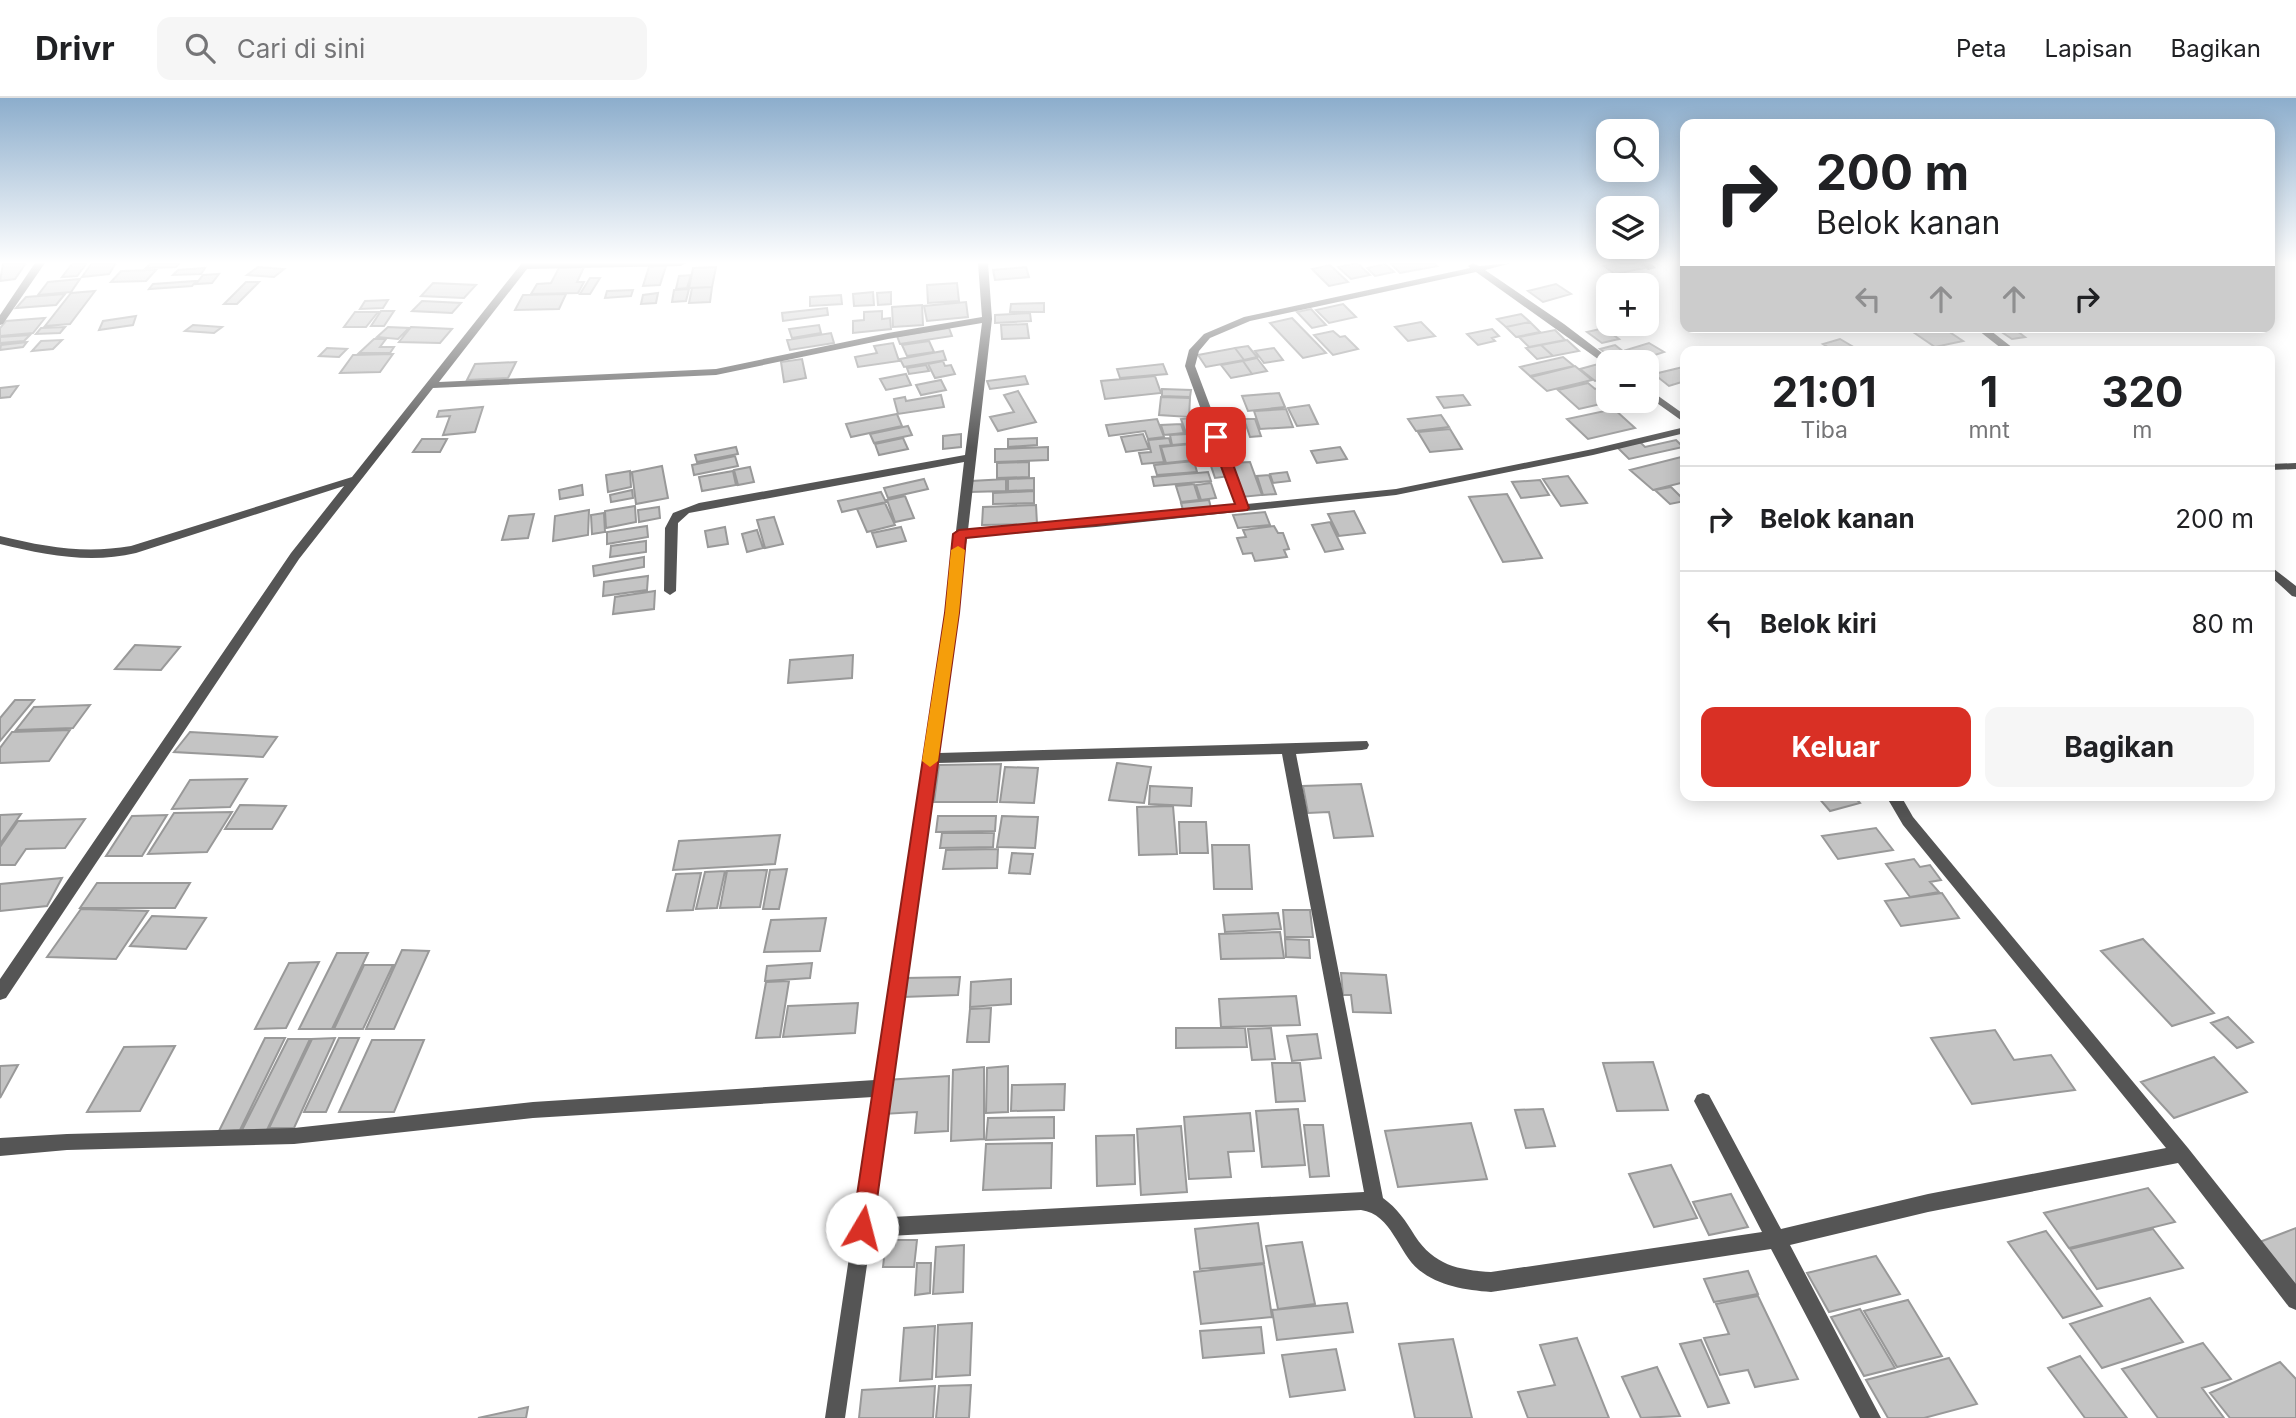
<!DOCTYPE html>
<html lang="id">
<meta charset="utf-8">
<style>
:root{--surface:#fff;--page:#f6f6f6;--text:#202124;--muted:#757577;--line:#e0e0e0;--accent:#d93025}
body{margin:0;font-family:Inter,sans-serif;background:var(--page);color:var(--text);height:100vh;display:flex;flex-direction:column;font-size:26px;white-space:nowrap}
*{box-sizing:border-box;margin:0}
p{font-size:23px;color:var(--muted)}
.icon{flex:none;width:38px;height:38px;fill:none;stroke:currentColor;stroke-width:2;stroke-linecap:round;stroke-linejoin:round}
.map{position:relative;flex:1;overflow:hidden}
.sheet{position:absolute;left:1680px;top:248px;width:595px;height:455px;display:flex;flex-direction:column;background:var(--surface);border-radius:14px;box-shadow:0 4px 18px #0003}
.sheet>*{flex:none}
.hud{position:absolute;left:1680px;top:21px;width:595px;height:214px;border-radius:14px;box-shadow:0 4px 18px #0003;background:#fff;color:var(--text);overflow:hidden}
.tools{position:absolute;left:1596px;top:21px;display:grid;gap:14px}
.tools a{display:grid;place-items:center;width:63px;height:63px;border-radius:14px;background:var(--surface);box-shadow:0 4px 18px #0003;font-size:35px}
.pin{position:absolute;display:grid;place-items:center;width:60px;height:60px;color:#fff;margin:-30px;border-radius:14px;box-shadow:0 4px 10px #0006}
.me{position:absolute;width:77px;margin:-38px;rotate:8deg;stroke-linejoin:round;filter:drop-shadow(0 0 5px #0008)}
.turn{display:flex;align-items:center;gap:24px;height:147px;padding:0 21px;font-size:32px}
.turn .icon{width:91px;height:91px;stroke-width:2.5}
.turn b{display:block;font-size:49px;line-height:60px}
.lanes{display:flex;align-items:center;height:66px;padding:0 21px;background:#0003;justify-content:center;gap:35px;direction:ltr}
.lanes .off{opacity:.35}
.eta{display:flex;justify-content:space-evenly;align-items:center;height:119px;text-align:center}
.eta b{font-size:42px;font-weight:700;line-height:49px}
.cta{display:flex;gap:14px;margin-top:auto;padding:14px 21px}
.cta a{flex:1;height:80px;border-radius:14px;background:var(--accent);color:#fff;font-size:28px;font-weight:700;line-height:80px;text-align:center}
.cta a+a{background:var(--page);color:var(--text)}
ul{padding:0;list-style:none}
li{display:flex;align-items:center;gap:21px;height:105px;padding:0 21px;border-top:2px solid var(--line)}
li div{flex:1}
li b{display:block;font-size:26px}
li em{font-style:normal}
header{display:flex;align-items:center;gap:42px;box-sizing:border-box;height:98px;padding:0 35px;background:var(--surface);border-bottom:2px solid var(--line)}
header strong{font-size:33px}
nav{display:flex;gap:38px;margin-inline-start:auto;font-size:24px}
.search{width:490px;height:63px;background:var(--page);display:flex;align-items:center;gap:18px;box-sizing:border-box;padding:0 24px;border-radius:14px;color:var(--muted);font-size:26px}
.map>svg:first-child{display:block}
.building{fill:#c4c4c4;stroke:#999;stroke-width:2}
.lines{fill:none;stroke-linecap:round;stroke-linejoin:round}
.street{fill:#555;fill-rule:evenodd}
.route{fill:#d93025;stroke:#8d1f18;stroke-width:2}
.slow{fill:#f59e0b}
</style>
<header>
<strong>Drivr</strong>
<div class="search"><svg class="icon" aria-label="search" viewBox="0 0 24 24"><circle cx="10" cy="10" r="6"/><path d="M15 15l6 6"/></svg>Cari di sini</div>
<nav><a>Peta</a><a>Lapisan</a><a>Bagikan</a></nav>
</header>
<div class="map">
<svg width="2296" height="1320" viewBox="0 0 2296 1320">
<rect width="100%" height="100%" fill="#fff"/>
<!-- building -->
<path class="building" d="M26,165l-11,16 -15,2 3,-17z
M87,165l-10,13 -15,1 10,-13z
M92,165h24l-7,11 -27,3z
M151,165h29l-4,4 -30,1z
M1357,165l13,12 -19,4 -13,-12z
M1390,165h44l3,3 -37,7z
M1618,165h21l6,5 -30,6 -11,-8z
M1385,166l9,8 -19,4 -8,-8z
M1330,167l18,17 -19,4 -17,-17z
M666,168l-6,19 -17,1 6,-19z
M258,169l26,2 -10,8 -27,-2z
M584,169l-7,15h7l-6,11 -47,1 6,-10 14,-1 8,-15z
M716,169l-4,20 -23,1 4,-20z
M1026,169l3,10 -34,3 -2,-10z
M205,170l-4,6 -28,1 5,-5z
M156,172l-10,11 -35,1 10,-11z
M219,176l-7,9 -16,1 7,-9z
M691,177l-4,13 -11,1 3,-13z
M590,180h10l-10,16h-10z
M80,181l-9,13 -33,3 10,-13z
M196,183l-4,5 -43,3 4,-5z
M246,184h13l-22,22h-13z
M433,185l43,2 -12,13 -43,-2z
M957,185l2,18 -31,2 -1,-18z
M1556,186l15,10 -28,8 -15,-11z
M712,189l-2,15 -21,1 3,-15z
M689,191l-3,12 -14,1 2,-12z
M633,192l-2,6 -26,2 2,-7z
M95,193l-25,33 -25,2 26,-33z
M873,194l1,13 -20,1 -1,-12z
M891,194v12l-13,1 -1,-12z
M658,195l-2,10 -15,1 2,-9z
M65,196l-9,11 -40,3 10,-11z
M566,196l-7,15 -44,1 8,-15z
M841,197l1,9 -32,2v-9z
M388,202l-5,8 -23,1 5,-8z
M422,203l39,2 -9,10 -40,-2z
M966,204l2,15 -41,4 -3,-15z
M1044,205v9h-34l1,-8z
M1343,206l13,13 -27,6 -13,-13z
M922,207l1,20 -30,2 -1,-20z
M827,210l1,7 -45,6 -1,-8z
M1311,211l15,16 -14,3 -15,-16z
M381,213h13l-10,15h-13z
M882,213v8l8,-1 1,11 -38,4v-12l11,-1v-8z
M355,214h23l-12,15h-22z
M1030,215l1,8 -36,2v-8z
M1521,216l9,8 -24,5 -9,-8z
M136,218l-3,9 -34,5 4,-9z
M45,220l-12,15 -33,3v-8l6,-7z
M1292,220l34,35 -23,5 -33,-35z
M1421,224l14,14 -27,5 -13,-14z
M1530,224l10,10 -24,5 -10,-10z
M1027,226l2,14 -27,1 -1,-14z
M193,227l29,2 -8,6 -29,-2z
M819,227l2,8 -29,5 -3,-9z
M65,229l-5,6 -24,1 5,-6z
M388,229l21,1 -11,11 -21,-2z
M411,229l41,2 -12,14 -41,-1z
M1936,229h6l21,14 -28,6 -22,-15z
M949,230l3,8 -52,8 -3,-8z
M1604,230l15,11 -17,4 -15,-11z
M2013,230l12,9 -13,2 -12,-8z
M1492,231l7,7 -7,2 3,3 -17,4 -11,-11z
M1555,232l10,10 -36,7 -10,-10z
M1333,233l7,6 5,-1 13,13 -25,6 -19,-20z
M831,235l3,10 -44,7 -3,-10z
M30,237l-6,6 -24,2v-6z
M374,241h12l-6,8h14l-4,6h-31z
M1840,241l22,13h-26l-13,-8z
M62,242l-9,9 -21,2 9,-10z
M1567,242l12,11 -26,5 -12,-11z
M929,243l5,11 -27,4 -5,-11z
M27,244l-4,5 -23,3 1,-5z
M893,245l6,18 -41,6 -3,-10 22,-4 -3,-7z
M1649,245l15,9 -24,8 -14,-10z
M1541,247l12,11 -16,3 -11,-11z
M1615,247l9,7 -15,4 -9,-7z
M1248,248l9,11 -13,3 -9,-12z
M327,250l20,1 -8,8 -20,-1z
M1235,250l9,12 -38,7 -8,-12z
M1274,250l9,12 -19,3 -9,-12z
M943,253l3,9 -42,7 -4,-8z
M393,256l-13,18 -40,1 13,-18z
M1563,259l11,9 -44,10 -10,-9z
M1257,260l10,13 -15,3 -9,-13z
M802,261l4,19 -22,4 -3,-20z
M943,263l2,5 6,-1 4,9 -20,4 -7,-14z
M1243,263l9,13 -21,4 -10,-13z
M516,264l-8,16 -41,2 8,-16z
M1163,266l4,10 -47,4 -3,-9z
M1598,266l10,9v4l-13,4 -15,-12z
M926,267l3,6 -20,3 -2,-6z
M1575,268l17,14 -45,11 -16,-14z
M1683,269l2,14 -16,5 -15,-12z
M906,276l5,11 -25,5 -6,-11z
M1025,278l3,8 -38,5 -3,-8z
M1155,278l6,17 -56,6 -4,-18z
M941,282l5,10 -25,5 -5,-10z
M1588,285l7,6 13,-4v16h6l-35,8 -21,-19z
M18,288l-8,11 -10,1v-10z
M1162,291l29,1 -1,7 -28,-1z
M1018,293l18,31 -38,9 -8,-14 24,-5 -10,-17z
M1279,295l6,14 -37,4 -6,-15z
M941,297l3,12 -46,7 -4,-15 11,-2 1,4z
M1463,297l7,10 -26,3 -7,-11z
M1161,299l29,1 -1,19 -30,-2z
M1309,307l9,19 -21,2 -9,-18z
M483,309l-8,25 -32,3 7,-19 -13,1 2,-6z
M1286,311l7,18 -33,2 -6,-18z
M1614,311l21,19 -47,11 -21,-20z
M897,316l5,12 -51,11 -5,-13z
M1441,317l8,12 -33,4 -8,-12z
M1202,319l5,14 -21,2 -5,-14z
M1157,321l7,18 -16,2 -3,-8 -36,5 -3,-11z
M1244,321h11l6,17 -11,1z
M1181,326l3,9 -20,2 -3,-10z
M908,328l4,9 -38,8 -4,-9z
M1450,331l12,20 -32,3 -12,-20z
M1204,335l3,9 -35,3 -2,-10z
M961,336v13l-18,2v-13z
M1143,336l6,15 -23,3 -5,-15z
M903,340l5,11 -29,6 -4,-11z
M1037,340v7l-29,2v-8z
M1169,340l2,7 -11,1 4,16 -22,2 -3,-11 12,-1 -3,-12z
M422,341h25l-7,13h-27z
M1676,342l7,7 -54,12 -12,-12 23,-5 5,5z
M1190,346l5,16 -29,3 -5,-16z
M736,349l2,7 -41,8 -2,-7z
M1048,349v13l-53,2v-13z
M1340,349l7,12 -30,4 -6,-12z
M735,358l3,10 -44,9 -2,-10z
M1685,358v26l-32,8 -23,-20z
M1194,363l3,11 -40,3 -3,-10z
M1029,364v15l-32,1v-15z
M1250,364l12,33 -21,2 -12,-34z
M1225,366l5,12 -15,2 -4,-12z
M662,368l6,32 -32,6 -4,-32z
M750,369l4,15 -16,3 -4,-15z
M630,373l1,16 -23,5 -2,-17z
M733,373l3,14 -34,6 -3,-14z
M1208,374l3,9 -57,5 -2,-9z
M1287,374l3,9 -17,2 -3,-9z
M1269,377l7,19 -13,1 -6,-19z
M1568,378l19,27 -26,3 -18,-27z
M1034,380v12l-26,1v-12z
M924,381l4,10 -40,9 -4,-10z
M1006,381v12l-36,1 1,-11z
M1540,382l9,15 -28,3 -9,-16z
M1211,385l5,15 -15,2 -5,-15z
M1194,386l5,16 -18,2 -5,-16z
M582,387l1,10 -23,4 -1,-9z
M1671,389l14,14 -15,3 -15,-14z
M632,392l1,8 -22,4 -1,-7z
M1034,393v12l-41,1v-11z
M881,394l5,10 -44,10 -4,-11z
M1507,396l35,64 -39,4 -34,-65z
M905,398l9,22 -19,4 -8,-22z
M1209,402l2,8 -28,2 -2,-7z
M885,405l10,22 -28,7 -10,-23z
M1036,407l1,19 -55,1 1,-18z
M635,408l1,16 -30,6 -1,-17z
M659,409l1,11 -21,4 -1,-12z
M589,412l-1,25 -35,6 2,-25z
M1354,413l11,22 -26,3 -11,-22z
M1265,414l5,13 -32,3 -5,-13z
M604,415l1,19 -13,2 -1,-19z
M534,416l-6,24 -26,2 7,-24z
M774,419l9,27 -18,4 -8,-28z
M1330,424l13,27 -18,3 -13,-27z
M647,428l1,11 -41,7v-12z
M1274,428l4,7h5l6,16 -5,1 3,7 -32,4 -3,-8 -9,1 -6,-16 9,-1 -3,-7z
M725,429l3,17 -20,3 -3,-16z
M901,429l5,14 -29,6 -5,-14z
M757,432l6,18 -16,4 -5,-18z
M646,443v11l-36,5 1,-11z
M644,459v10l-50,9 -1,-10z
M648,478l-1,14 -44,6 1,-14z
M655,493l-1,18 -41,5 2,-17z
M135,547l45,2 -19,23 -46,-1z
M853,557l-1,23 -64,5 2,-23z
M15,602h19l-34,41v-23z
M90,607l-17,23 -57,2 18,-23z
M70,632l-21,31 -49,2v-15l12,-16z
M190,634l87,5 -14,20 -89,-5z
M1117,665l34,4 -7,36 -35,-3z
M1001,666l-4,38h-63l5,-37z
M1005,669l33,1 -4,35 -34,-1z
M247,681l-17,28 -58,2 18,-29z
M1361,686l12,52 -39,2 -5,-26 -21,1 -5,-27z
M1150,688l42,2 -1,18 -42,-2z
M1817,698h37l6,7 -30,8z
M240,707l46,1 -14,23h-47z
M1173,708l4,48 -38,1 -2,-48z
M232,714l-25,40 -59,2 26,-41z
M21,716l-21,30v-29z
M167,717l-25,41h-36l26,-40z
M938,718h58l-1,15 -59,1z
M1002,718l36,1 -3,31 -38,-1z
M85,721l-20,29 -39,1 -11,16h-15v-18l18,-26z
M1179,724h27l2,31h-28z
M1876,730l17,22 -55,9 -16,-23z
M942,735h52l-1,14 -53,1z
M780,737l-5,29 -102,6 6,-29z
M1212,747h37l3,44h-38z
M998,751l-1,19 -54,1 3,-19z
M1012,755l21,1 -3,20 -21,-1z
M1914,761l6,8 10,-2 11,15 -11,2 9,10 -29,5 -24,-33z
M787,771l-8,40h-16l7,-39z
M767,772l-7,37 -40,1 7,-37z
M725,773l-8,37 -21,1 9,-37z
M701,775l-8,37 -26,1 9,-37z
M62,780l-15,28 -47,5v-27z
M97,785h93l-15,25h-95z
M1942,795l17,25 -58,8 -16,-25z
M81,811l67,2 -32,48 -69,-2z
M1283,812h27l3,27h-28z
M1278,815l3,16 -56,3 -2,-17z
M152,818l54,2 -20,31 -56,-3z
M826,820l-6,33 -56,1 7,-32z
M1280,834l4,26 -63,1 -2,-25z
M1285,841l24,1 1,18 -24,-1z
M2143,841l71,74 -42,13 -71,-75z
M402,852l27,1 -35,78h-28z
M337,855h31l-36,76h-33z
M319,864l-33,66 -31,1 34,-66z
M812,865l-2,15 -45,3 2,-15z
M364,867h29l-30,64h-29z
M1341,875l45,2 5,38 -38,-1 -2,-17h-8z
M960,879l-2,18 -55,2 1,-19z
M1011,881v25l-41,3 1,-25z
M789,883l-9,56 -24,1 10,-56z
M1296,898l4,29 -79,2 -2,-28z
M858,905l-3,30 -72,4 5,-31z
M991,910l-2,34h-22l3,-33z
M2228,919l25,25 -16,6 -26,-25z
M1176,930h69l2,19 -71,1z
M1271,930l4,31 -23,1 -4,-31z
M1995,932l19,30 37,-5 24,35 -103,14 -41,-66z
M1317,936l4,24 -29,3 -5,-25z
M265,940h20l-45,92 -21,1z
M335,940l-41,90h-25l43,-89z
M339,940h20l-33,74h-22z
M288,941h22l-43,91h-25z
M372,942h52l-30,72h-55z
M175,948l-35,65 -53,1 37,-65z
M2214,959l33,35 -73,26 -33,-36z
M1653,964l15,48 -51,1 -14,-48z
M1272,965h28l5,38 -29,1z
M18,967l-18,33v-32z
M1008,968v46l-22,1 1,-45z
M984,969v72l-33,2 2,-71z
M949,978l-1,55 -33,2 2,-21 -34,2 2,-34z
M1065,986l-1,26 -53,1 1,-26z
M1298,1011l7,56 -43,2 -6,-56z
M1543,1011l12,37 -29,2 -11,-38z
M1250,1015l4,38 -26,1 3,25 -42,2 -5,-62z
M1054,1019v21l-68,2 2,-22z
M1471,1025l16,56 -89,8 -13,-56z
M1304,1027h19l6,51 -19,1z
M1181,1028l6,66 -46,3 -4,-66z
M1134,1037l1,49 -38,2 -1,-50z
M1052,1045l-1,45 -68,2 3,-46z
M1671,1067l26,53 -43,9 -25,-53z
M2148,1090l27,34 -106,26 -25,-35z
M1731,1096l17,33 -39,8 -16,-33z
M1258,1125l6,40 -64,6 -5,-40z
M2296,1130v59l-39,-44z
M2153,1131l30,39 -86,21 -27,-40z
M2046,1133l56,75 -39,12 -55,-76z
M886,1142h31l-3,27h-31z
M1302,1144l13,62 -37,5 -12,-63z
M964,1147l-1,47 -30,2 3,-47z
M1876,1158l24,38 -71,18 -22,-39z
M917,1165h14l-1,30 -15,2z
M1264,1166l8,53 -71,7 -7,-52z
M1748,1173l10,23 -44,8 -10,-23z
M1758,1198l40,83 -43,8 -7,-17 -28,5 -16,-37 25,-4 -13,-30z
M2150,1200l33,44 -81,26 -32,-44z
M1908,1202l34,56 -45,11 -33,-56z
M1347,1205l6,29 -76,8 -5,-30z
M1860,1211l35,59 -31,8 -33,-59z
M972,1225l-2,52 -34,2 2,-52z
M935,1228l-3,53 -32,2 4,-53z
M1261,1229l3,26 -61,5 -3,-27z
M1577,1240l32,80h-81l-10,-26 37,-7 -15,-40z
M1453,1241l19,79h-57l-16,-74z
M1701,1242l28,63 -21,4 -28,-63z
M2203,1245l28,36 -29,9 22,30h-66l-36,-49z
M1336,1251l9,41 -55,7 -8,-42z
M2080,1258l47,62h-42l-37,-50z
M1949,1260l28,46 -53,14h-36l-22,-38z
M2280,1264l16,17v39h-66l-20,-25z
M1657,1269l23,49 -39,2 -19,-41z
M971,1287l-2,33h-33l3,-32z
M935,1288l-2,32h-74l3,-28z
M528,1309l-2,11h-48z"/>
<g class="lines">
<!-- street -->
<path class="street" d="M35,165h10l-42,61 -3,1v-10z
M522,165h164l-5,3 -154,3 -88,113 277,-13 172,-36 94,-16 -4,-54h10l4,56 -24,211 268,-25 -51,-139 4,-16 15,-16 40,-17 226,-49 -2,-2 5,-3 6,3 33,-3 -27,7 79,54 50,38 -9,2 -129,-92 -226,49 -40,17 -11,13 -4,15 52,138 149,-15 197,-40 92,-22v6l-92,22 -197,40 -300,32 -129,10 -28,216 428,-12 2,4 -2,4 -5,1 -66,4 87,444c14,10 23,23 32,38 19,29 43,34 76,36l271,-40 -68,-131 3,-6 6,-2 6,2 72,134 147,-35 238,-46 -263,-323 -17,-29h15l12,21 275,331 108,136v26l-7,-3 -111,-144 -250,49 -138,33 91,173h-21l-89,-169 -280,43c-25,-2 -52,-6 -72,-22 -21,-17 -27,-56 -58,-60l-490,27 -26,181h-20l48,-321 -340,21 -239,26 -227,6 -67,6v-18l67,-4 227,-6 239,-26 342,-22 71,-467 9,-76 -2,-3 3,-3 8,-69 -275,51 -11,10 -2,68 -6,4 -6,-4 1,-63 8,-15 26,-10 266,-48 17,-132 -94,16 -172,36 -283,13 -134,171 -293,439 -6,2v-21l291,-426 53,-67 -208,67c-46,11 -91,2 -136,-9v-8c45,11 85,18 131,10l221,-69zM1282,656l82,438 -491,26 64,-455z
M1641,165h10l5,5 -8,2z
M1974,229h12l32,25h-12z
M1647,290l38,27v8l-38,-27z
M2296,365v6l-26,1v-6z
M2270,468l26,20v11l-4,-1 -22,-20z"/>
</g>
<!-- sky -->
<linearGradient id="sky" x2="0" y2="1"><stop stop-color="#8cadcc"/><stop offset="0.47" stop-color="#fff"/><stop offset="1" stop-color="#fff" stop-opacity="0"/></linearGradient>
<rect width="2296" height="350" fill="url(#sky)"/>
<!-- route -->
<path class="route" d="M1216,335l7,4 26,71 -2,2 -281,28 -7,75 -86,615 -3,7 -8,3 -7,-3 -3,-7 93,-615 8,-79 6,-4 276,-26 -25,-67z"/>
<!-- slow -->
<path class="slow" d="M958,448l7,4 -6,63 -21,148 -8,6 -8,-6 23,-148 6,-63z"/>
</svg>
<div class="tools">
<a><svg class="icon" aria-label="search" viewBox="0 0 24 24"><circle cx="10" cy="10" r="6"/><path d="M15 15l6 6"/></svg></a>
<a><svg class="icon" aria-label="layers" viewBox="0 0 24 24"><path d="M12 4l9 5-9 5-9-5zM3 14l9 5 9-5"/></svg></a>
<a>+</a>
<a>−</a>
</div>
<div class="pin" style="left:1216px;top:339px;background:#d93025"><svg class="icon" aria-label="arrive" viewBox="0 0 24 24"><path d="M6 21V4h12l-3 4 3 4H6"/></svg></div>
<svg class="me" style="left:862px;top:1130px" viewBox="-20 -20 40 40"><circle r="19" fill="#fff"/><path d="M0-13L10 11 0 6-10 11z" fill="#d93025"/></svg>
<div class="hud">
<div class="turn"><svg class="icon" aria-label="right" viewBox="0 0 24 24"><path d="M7 20v-9h11M14 6l5 5-5 5"/></svg><div><b>200 m</b>Belok kanan</div></div>
<div class="lanes"><svg class="icon off" aria-label="left" viewBox="0 0 24 24"><path d="M17 20v-9H6M10 6l-5 5 5 5"/></svg><svg class="icon off" aria-label="ahead" viewBox="0 0 24 24"><path d="M12 20V5M6 11l6-6 6 6"/></svg><svg class="icon off" aria-label="ahead" viewBox="0 0 24 24"><path d="M12 20V5M6 11l6-6 6 6"/></svg><svg class="icon" aria-label="right" viewBox="0 0 24 24"><path d="M7 20v-9h11M14 6l5 5-5 5"/></svg></div>
</div>
<section class="sheet">
<div class="eta">
<div><b>21:01</b><p>Tiba</p></div>
<div><b>1</b><p>mnt</p></div>
<div><b>320</b><p>m</p></div>
</div>
<ul>
<li><svg class="icon" aria-label="right" viewBox="0 0 24 24"><path d="M7 20v-9h11M14 6l5 5-5 5"/></svg><div><b>Belok kanan</b></div><em>200 m</em></li>
<li><svg class="icon" aria-label="left" viewBox="0 0 24 24"><path d="M17 20v-9H6M10 6l-5 5 5 5"/></svg><div><b>Belok kiri</b></div><em>80 m</em></li>
</ul>
<div class="cta"><a>Keluar</a><a>Bagikan</a></div>
</section>
</div>
